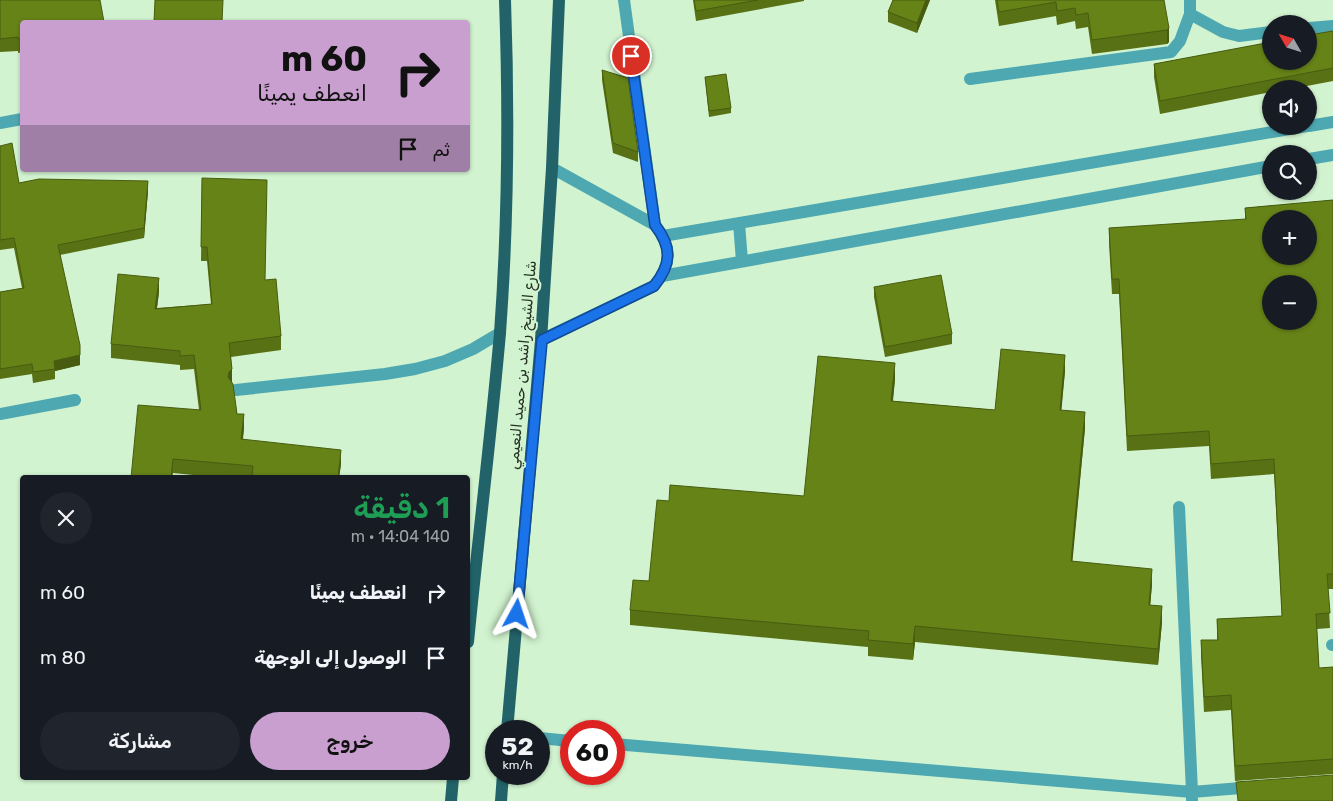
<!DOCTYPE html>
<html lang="ar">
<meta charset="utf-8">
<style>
:root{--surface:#171b24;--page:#20242c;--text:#f1f3f6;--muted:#9ea1a6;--accent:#c99fd0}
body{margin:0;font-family:Rubik,"Noto Naskh Arabic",sans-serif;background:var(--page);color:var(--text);direction:rtl;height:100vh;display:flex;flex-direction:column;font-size:19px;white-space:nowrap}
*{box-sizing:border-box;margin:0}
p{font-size:16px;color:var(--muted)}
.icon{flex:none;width:28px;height:28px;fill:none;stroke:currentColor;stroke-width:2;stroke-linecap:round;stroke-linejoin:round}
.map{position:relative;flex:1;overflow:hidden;direction:ltr}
.side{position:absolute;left:20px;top:475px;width:450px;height:305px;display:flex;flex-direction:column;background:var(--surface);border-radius:5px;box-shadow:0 1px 4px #0004;direction:rtl}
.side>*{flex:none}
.banner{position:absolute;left:20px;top:20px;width:450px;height:152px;border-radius:5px;box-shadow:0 1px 4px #0004;direction:rtl;background:#c99fd0;color:#111;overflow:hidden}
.needle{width:32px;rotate:309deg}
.controls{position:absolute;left:1262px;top:15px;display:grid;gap:10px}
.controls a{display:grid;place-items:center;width:55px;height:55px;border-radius:50%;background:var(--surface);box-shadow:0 1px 4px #0004;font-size:25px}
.speed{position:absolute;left:485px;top:720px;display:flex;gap:10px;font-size:25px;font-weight:700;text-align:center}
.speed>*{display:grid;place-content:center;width:65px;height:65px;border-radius:50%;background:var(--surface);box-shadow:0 1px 4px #0004;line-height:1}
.speed small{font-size:12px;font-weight:400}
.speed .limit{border:8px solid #d22;background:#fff;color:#111}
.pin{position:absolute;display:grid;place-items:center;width:42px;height:42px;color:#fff;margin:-21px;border:2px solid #fff;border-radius:50%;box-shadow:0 1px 5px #0007}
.me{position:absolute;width:55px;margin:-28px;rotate:5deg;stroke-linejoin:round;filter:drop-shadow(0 0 4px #0008)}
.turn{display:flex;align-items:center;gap:18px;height:105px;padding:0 20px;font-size:22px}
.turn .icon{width:65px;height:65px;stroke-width:2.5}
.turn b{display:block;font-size:35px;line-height:42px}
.then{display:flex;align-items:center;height:48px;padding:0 20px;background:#0003;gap:10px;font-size:19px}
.round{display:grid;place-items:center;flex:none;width:52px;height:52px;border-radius:26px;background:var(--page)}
.summary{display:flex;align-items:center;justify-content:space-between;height:85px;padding:0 20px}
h1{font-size:30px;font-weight:600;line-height:38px;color:#1e9e55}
.button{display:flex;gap:10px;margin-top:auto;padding:10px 20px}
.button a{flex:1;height:58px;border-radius:30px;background:var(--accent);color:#111;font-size:20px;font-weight:600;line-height:58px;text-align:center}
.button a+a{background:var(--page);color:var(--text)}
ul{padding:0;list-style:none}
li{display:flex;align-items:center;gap:15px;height:65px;padding:0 20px}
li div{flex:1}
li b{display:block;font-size:19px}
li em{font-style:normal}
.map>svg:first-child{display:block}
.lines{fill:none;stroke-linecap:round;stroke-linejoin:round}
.lane{stroke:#4ea8b1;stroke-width:12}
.street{stroke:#4ea8b1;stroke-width:12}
.primary{stroke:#226369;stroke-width:12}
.wall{fill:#587114}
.shaded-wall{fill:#475c10}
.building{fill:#668317;stroke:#475c10;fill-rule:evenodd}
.route-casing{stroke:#114b97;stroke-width:12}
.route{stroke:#1a73e8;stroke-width:9}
.labels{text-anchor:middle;stroke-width:4;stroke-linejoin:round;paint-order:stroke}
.street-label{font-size:15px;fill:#243123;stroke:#d1f3cf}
</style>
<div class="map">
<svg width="1333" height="801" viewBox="0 0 1333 801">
<rect width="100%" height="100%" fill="#d1f3cf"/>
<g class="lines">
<!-- lane -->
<path class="lane" d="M624,0l31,225
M1190,0v14l33,18 16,4 32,-4
M1309,28l24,-2
M970,79l201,-27 9,-11 10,-27
M1309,126l24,-4
M1309,159l24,-4
M739,223l3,38
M663,236l644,-110
M662,276l609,-110
M541,340l113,-54c18,-22 18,-39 1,-61l-103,-57
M236,390l149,-16 30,-5 30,-8 28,-12 27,-16
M1332,645h1
M539,738l32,3
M614,744l578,48 -13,-285"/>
<!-- street -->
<path class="street" d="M0,123l22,-4
M0,414l75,-14
M1192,801v-9l61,-5"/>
<!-- primary -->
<path class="primary" d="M468,642c10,-103 23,-206 32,-309 8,-110 9,-222 5,-333
M507,731l34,-391 11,-172 7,-168
M451,801l2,-23
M501,801l2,-27"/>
</g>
<!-- wall -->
<path class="wall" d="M0,0l22,22v30l-4,1v-2l-18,1z
M693,0h111v1l-108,20z
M893,0h37l-13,33 -29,-11v-10z
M995,0h169l5,42 -2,2 -75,10 -4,-27 -12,2 -1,-8 -18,4 -1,-9 -57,10z
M1333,31v50l-42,8h-20v3l-111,22 -6,-37v-13z
M602,70l36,82v10l-25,-9 -11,-73z
M705,77l26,31v5l-22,4z
M0,146l19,37 129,8 -4,47 -84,17 20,110 -25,6v8l-22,4 -1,-9 -32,5v-87l22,-4 -8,-40 -14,2z
M202,178l63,102 16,56v14l-50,7 1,25 5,32 7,14 -1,11 98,25 -2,14h-116l-50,-5 -1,5h-41l68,-68 -5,-41 -14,1v-5l-69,-7v-14l48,-52 -2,16 54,-4 -4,-43h-6z
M1333,200v389h-5l2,39 -13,1 2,39 14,-1v107l-98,7 -4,-71 -27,2 -3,-57v-15h16v-21l65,-3 -8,-142 -63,5 -2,-33 -82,5 -8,-157h-7l-3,-51v-15l136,-8v-12z
M874,287l78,47v10l-67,13 -11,-60z
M1065,371l-4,39 24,18 -13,133 80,23 -2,21 12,17 -4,43 -243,-23 -2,18 -45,-4v-9l-238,-22v-15l19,-29 20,-80 135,-5 91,-117 -2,22 102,9z"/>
<!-- shaded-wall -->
<path class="shaded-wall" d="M926,0h4l-13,33v-10z
M1169,28v14l-2,2v-14z
M148,181v10l-4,47v-10z
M159,278v14l-4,30v-13z
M80,355v10l-25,6 -1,-10z
M1065,355v16l-5,55v-16z
M895,363v16l-4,37v-15z
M232,369v14l-4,-6 1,-5z
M1085,412v16l-14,149v-16z
M244,414v14l-3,25v-14z
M341,450v14l-2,14h-1z
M173,459l-1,19h-1z
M1152,569v15l-3,37v-16z
M1162,606v16l-4,43v-16z
M915,626v16l-2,18v-16z"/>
<!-- building -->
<path class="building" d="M0,0h100l4,22h-82v17h-4v-2l-18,2z
M155,0h68l-1,22h-68z
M694,0h64l-62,11z
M893,0h33l-9,23 -29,-11z
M997,0h167l5,28 -2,2 -75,10 -4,-27 -12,2 -1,-7 -18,3 -1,-9 -57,10z
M1333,31v37l-173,33 -6,-37 117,-22v19h38v-26z
M602,70l26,8 10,74 -25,-9z
M726,74l5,34 -22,3 -4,-34z
M12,143l7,40 20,-4 109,2 -4,47 -86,17 22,100v10l-26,6 1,8 -22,3 -1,-8 -32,5v-77l24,-4 -10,-50 -14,2v-94z
M202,178l65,2 -2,100 11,-1 5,57 -52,7 3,26 -3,3 -1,5 5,7 4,30h7l-3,25 100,11 -3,28h-86l1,-12 -80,-7 -2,19h-40l7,-73 63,5 -7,-55 -14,1v-5l-69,-7 7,-70 41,4 -4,31 57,-5 -5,-57h-6z
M1333,200v374h-6l3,39 -14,1 3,54 14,-1v92l-98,7 -4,-71 -27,2 -3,-57h17l-1,-21 65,-3 -8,-157 -63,5 -2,-33 -82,5 -8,-157h-7l-3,-51 137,-9 -1,-11zM1271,219h38v37h-38zM1271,284h38v37h-38z
M941,275l11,59 -67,13 -11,-60z
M1001,349l64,6 -5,55 25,2 -14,149 81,8 -3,36 13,1 -4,43 -243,-23 -2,18 -45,-4 1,-9 -239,-21 3,-30 16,1 8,-81 12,1 1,-16 134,11 14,-140 77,7 -4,38 104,9z
M1333,775v26h-95l-2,-19z"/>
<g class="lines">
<defs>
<path id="route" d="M517,614l25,-274 112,-54c18,-22 18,-39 1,-61l-24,-169"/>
</defs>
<!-- route casing -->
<use href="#route" class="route-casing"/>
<!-- route -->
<use href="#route" class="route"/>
</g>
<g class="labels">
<!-- street labels -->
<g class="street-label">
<text transform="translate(522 365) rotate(-85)" y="5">شارع الشيخ راشد بن حميد النعيمي</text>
</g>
</g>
</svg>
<div class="controls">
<a><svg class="needle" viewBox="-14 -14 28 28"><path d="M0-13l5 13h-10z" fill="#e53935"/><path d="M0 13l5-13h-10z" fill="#9ea1a6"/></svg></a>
<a><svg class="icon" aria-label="sound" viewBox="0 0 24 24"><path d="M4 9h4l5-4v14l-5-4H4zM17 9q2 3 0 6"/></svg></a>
<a><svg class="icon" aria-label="search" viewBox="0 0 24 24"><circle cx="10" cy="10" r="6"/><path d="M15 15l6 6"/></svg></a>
<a>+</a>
<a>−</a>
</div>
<div class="speed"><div>52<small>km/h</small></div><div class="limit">60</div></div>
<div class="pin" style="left:631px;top:56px;background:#d93025"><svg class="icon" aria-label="arrive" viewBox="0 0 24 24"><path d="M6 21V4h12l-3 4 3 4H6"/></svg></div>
<svg class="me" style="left:517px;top:614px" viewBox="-20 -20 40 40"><path d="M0-17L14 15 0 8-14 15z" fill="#1a73e8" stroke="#fff" stroke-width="4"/></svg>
<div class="banner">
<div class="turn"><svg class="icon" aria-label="right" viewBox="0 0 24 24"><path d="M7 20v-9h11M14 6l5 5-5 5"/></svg><div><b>60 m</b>انعطف يمينًا</div></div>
<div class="then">ثم<svg class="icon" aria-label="arrive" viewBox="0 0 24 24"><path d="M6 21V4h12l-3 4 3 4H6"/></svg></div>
</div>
<section class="side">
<div class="summary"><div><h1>1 دقيقة</h1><p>140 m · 14:04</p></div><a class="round"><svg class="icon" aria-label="close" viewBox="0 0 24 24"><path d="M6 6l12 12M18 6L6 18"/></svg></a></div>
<ul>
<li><svg class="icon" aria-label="right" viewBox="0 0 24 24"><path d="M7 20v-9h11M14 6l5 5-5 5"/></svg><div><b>انعطف يمينًا</b></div><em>60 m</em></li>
<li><svg class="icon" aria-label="arrive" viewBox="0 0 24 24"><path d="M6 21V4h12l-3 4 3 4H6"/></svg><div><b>الوصول إلى الوجهة</b></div><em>80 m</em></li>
</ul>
<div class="button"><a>خروج</a><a>مشاركة</a></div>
</section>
</div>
